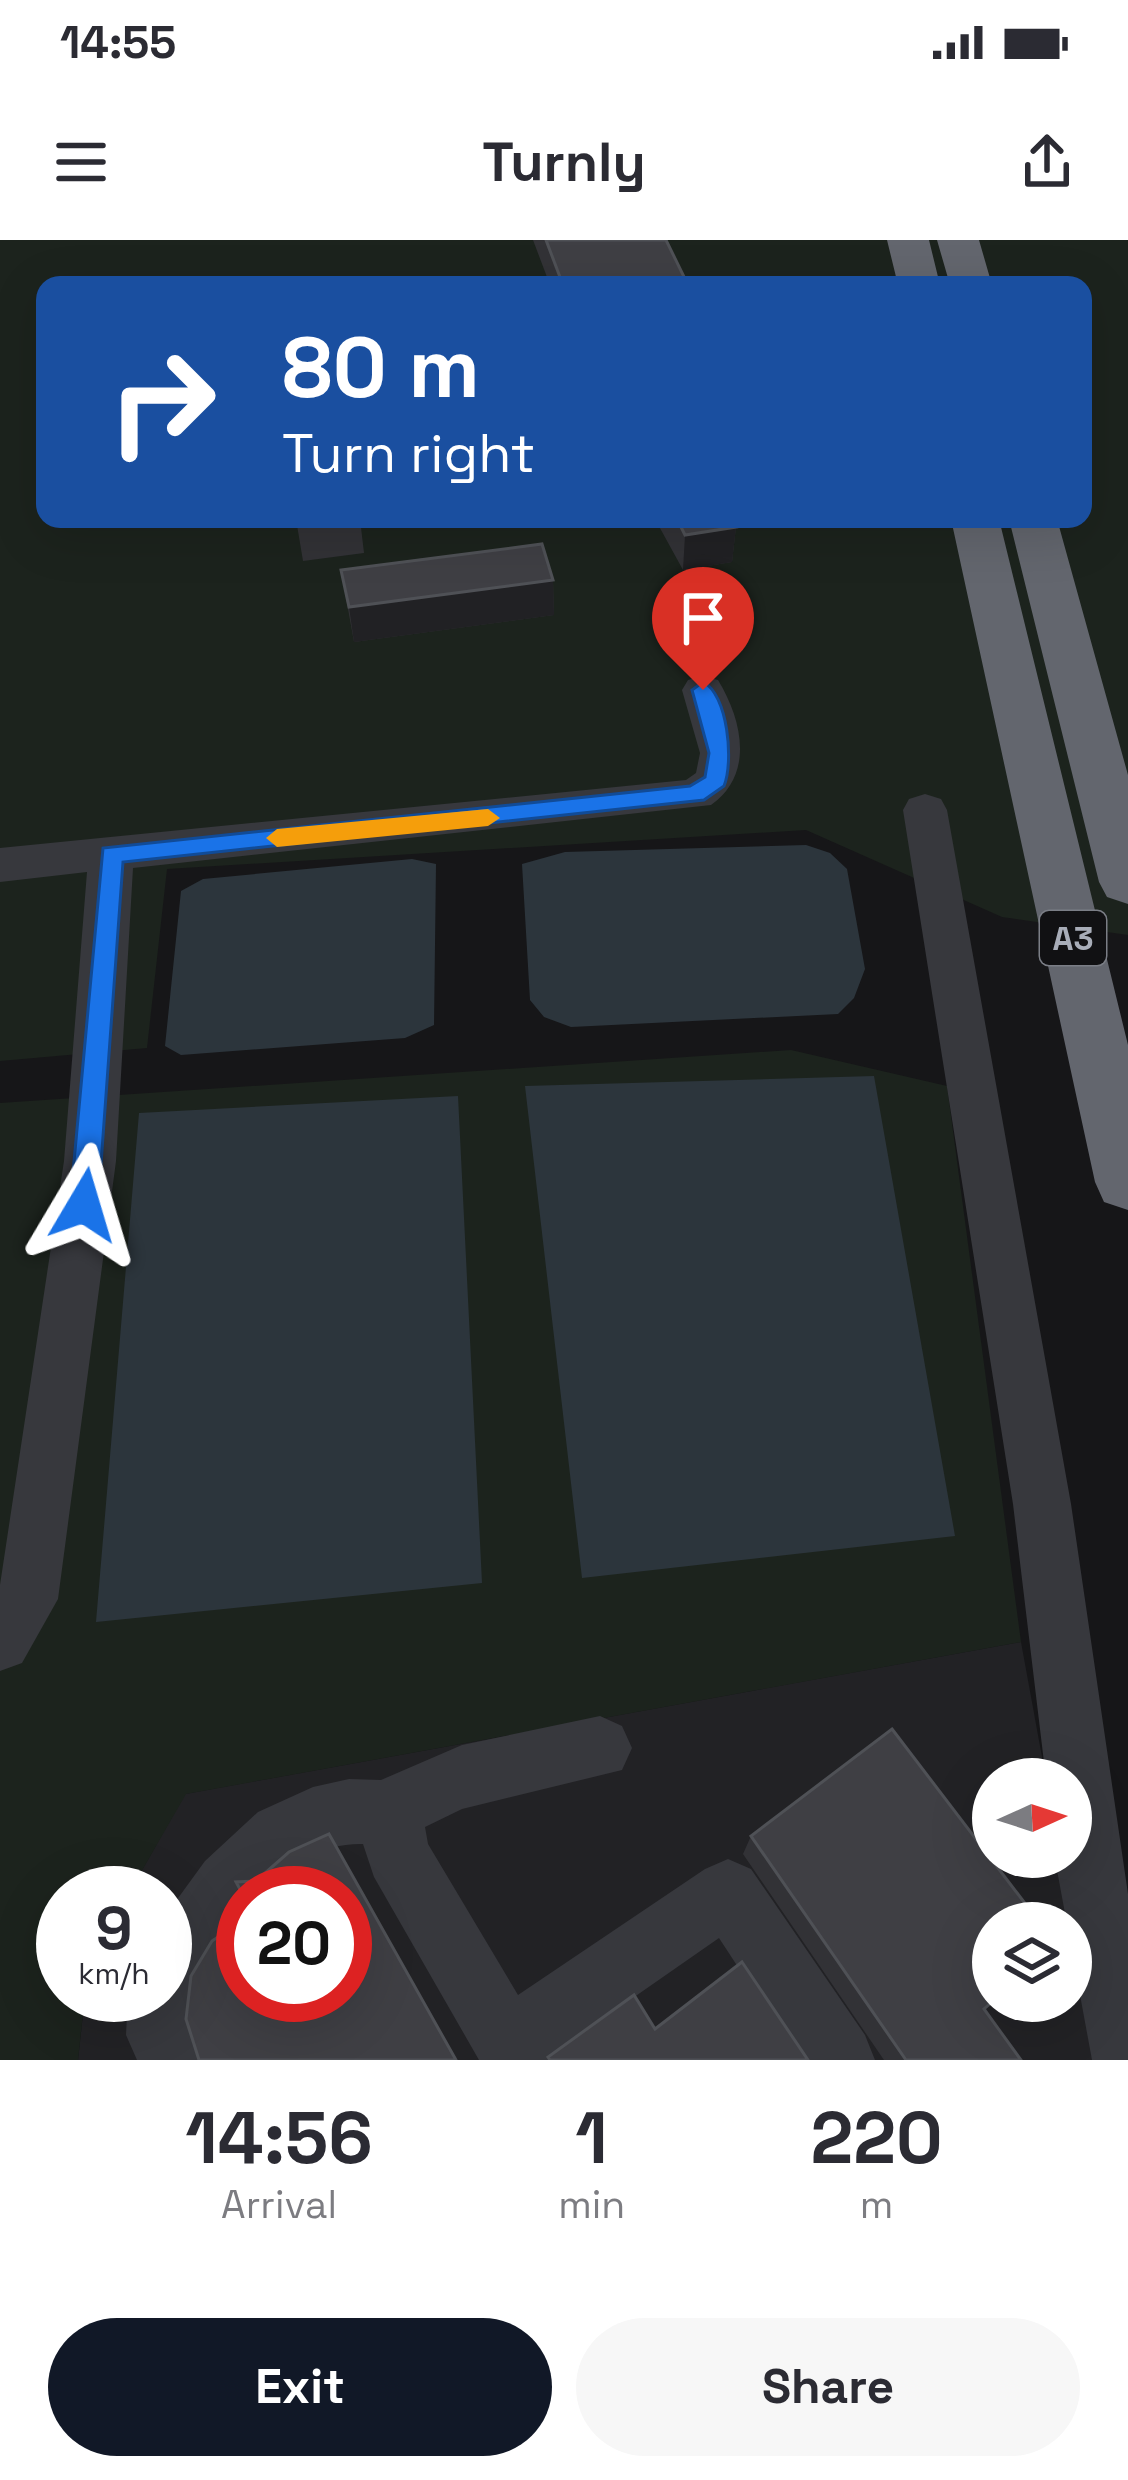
<!DOCTYPE html>
<style>
:root{--surface:#fff;--page:#f7f7f7;--text:#2b2b33;--muted:#7c7c81;--accent:#111827}
body{margin:0;font-family:"Space Grotesk",sans-serif;background:var(--page);color:var(--text);height:100vh;display:flex;flex-direction:column;font-size:45px;white-space:nowrap}
*{box-sizing:border-box;margin:0}
p{font-size:39px;color:var(--muted)}
.icon{flex:none;width:66px;height:66px;fill:none;stroke:currentColor;stroke-width:2;stroke-linecap:round;stroke-linejoin:round}
.map{position:relative;height:1820px;overflow:hidden}
.side{display:flex;flex-direction:column;background:var(--surface);flex:1}
.side>*{flex:none}
.top-card{position:absolute;left:36px;top:36px;width:1056px;height:252px;border-radius:24px;box-shadow:0 12px 48px #0002;background:#1a4fa0;color:#fff;overflow:hidden}
.needle{width:78px;rotate:87deg}
.buttons{position:absolute;left:972px;top:1518px;display:grid;gap:24px}
.buttons a{display:grid;place-items:center;width:120px;height:120px;border-radius:50%;background:var(--surface);box-shadow:0 12px 48px #0002;font-size:60px}
.speed{position:absolute;left:36px;top:1626px;display:flex;gap:24px;font-size:60px;font-weight:700;text-align:center}
.speed>*{display:grid;place-content:center;width:156px;height:156px;border-radius:50%;background:var(--surface);box-shadow:0 12px 48px #0002;line-height:1}
.speed small{font-size:30px;font-weight:400}
.speed .limit{border:18px solid #d22;background:#fff;color:#111}
.pin{position:absolute;display:grid;place-items:center;width:102px;height:102px;color:#fff;margin:-123px -51px;border-radius:50% 50% 50% 0;rotate:-45deg;box-shadow:0 0 12px #0007}
.pin .icon{rotate:45deg}
.me{position:absolute;width:132px;margin:-66px;rotate:7deg;stroke-linejoin:round;filter:drop-shadow(0 0 9px #0008)}
.turn{display:flex;align-items:center;gap:42px;height:252px;padding:0 48px;font-size:54px}
.turn .icon{width:156px;height:156px;stroke-width:2.5}
.turn b{display:block;font-size:84px;line-height:102px}
.eta{display:flex;justify-content:space-evenly;align-items:center;height:204px;text-align:center}
.eta b{font-size:72px;font-weight:700;line-height:84px}
.cta{display:flex;gap:24px;margin-top:auto;padding:24px 48px}
.cta a{flex:1;height:138px;border-radius:72px;background:var(--accent);color:#fff;font-size:48px;font-weight:700;line-height:138px;text-align:center}
.cta a+a{background:var(--page);color:var(--text)}
.status{display:flex;justify-content:space-between;align-items:center;height:84px;padding:0 60px;background:var(--surface);direction:ltr}
.status svg{height:33px;fill:currentColor}
header{display:flex;justify-content:space-between;align-items:center;height:156px;padding:0 48px;background:var(--surface);font-size:54px;font-weight:700}
.map>svg:first-child{display:block}
.built{fill:#222225;fill-rule:evenodd}
.green{fill:#1c231d;fill-rule:evenodd}
.water{fill:#2c353c}
.lines{fill:none;stroke-linecap:round;stroke-linejoin:round}
.minor{fill:#37383d;fill-rule:evenodd}
.highway{fill:#63666e;fill-rule:evenodd}
.wall{fill:#323236}
.shaded-wall{fill:#212124}
.building{fill:#3f3f44;stroke:#4f5156;stroke-width:3}
.route{fill:#1a73e8;stroke:#114b97;stroke-width:3}
.slow{fill:#f59e0b}
.labels{text-anchor:middle;stroke-width:12;stroke-linejoin:round;paint-order:stroke}
.shield{fill:#111113;stroke:#7b7e86;stroke-width:3}
.shield-label{font-size:33px;font-weight:bold;fill:#a8adb8}
</style>
<div class="status"><b>14:55</b><svg viewBox="0 0 49 12"><path d="M0 12V9h3v3zM5 12V6h3v6zM10 12V3h3v9zM15 12V0h3v12zM26 1h20v11H26zM47 4h2v5h-2z"/></svg></div>
<header><svg class="icon" aria-label="menu" viewBox="0 0 24 24"><path d="M4 6h16M4 12h16M4 18h16"/></svg>Turnly<svg class="icon" aria-label="share" viewBox="0 0 24 24"><path d="M12 15V3M7 8l5-5 5 5M5 13v7h14v-7"/></svg></header>
<div class="map">
<svg width="1128" height="1820" viewBox="0 0 1128 1820">
<rect width="100%" height="100%" fill="#161618"/>
<!-- built -->
<path class="built" d="M1021,1402l25,137h-53v78h68l38,203h-1021l7,-65h80v-102h-36l56,-99zM243,1653h102v102h-102zM993,1683h78v78h-78z"/>
<!-- green -->
<path class="green" d="M0,0h1128v695l-126,-18 -196,-87 -639,39 -20,179 -147,13zM45,45h1038v234h-1038z
M791,810l156,36 74,556 -835,152 -57,99h-66v102h22l-7,65h-78v-957z"/>
<!-- water -->
<path class="water" d="M806,605l24,8 17,16 18,100 -11,29 -16,16 -267,13 -27,-10 -14,-17 -8,-136 43,-12z
M412,619l24,5 -2,161 -29,13 -224,17 -16,-9 16,-155 22,-12z
M874,836l81,460 -373,42 -57,-492z
M458,856l24,487 -386,39 43,-509z"/>
<g class="lines">
<!-- minor -->
<path class="minor" d="M703,436l15,4c25,41 36,95 -7,125l-578,63 -17,293 -58,438 -36,64 -22,8v-86l64,-424 23,-289 -87,10v-34l686,-68 10,-7 4,-20 -18,-63 6,-10z
M925,554l16,5 6,11 124,694 57,390v166h-36l-35,-190 -2,-13h16v-78h-25l-33,-275 -110,-694 6,-11z
M600,1476l22,10 10,22 -10,22 -160,39 -37,18 3,17 90,151 187,-126 23,-10 23,10 114,166 10,25h-76l-80,-122 -168,117 2,5h-74l-105,-183 -11,-33c-41,-1 -71,20 -98,49h-22c0,72 -74,76 -36,167h-70l-11,-25 2,-40h37v-79l40,-55 53,-49 55,-25 36,-8 32,1 81,-35z"/>
<!-- highway -->
<path class="highway" d="M887,0h42l11,45h-42z
M937,0h42l13,45h-42z
M951,279h48l129,526v165l-24,-8 -9,-20z
M1009,279h48l71,256v129l-21,-7 -8,-15z"/>
</g>
<!-- wall -->
<path class="wall" d="M533,0h133l22,45h-138z
M296,279h64l4,34 -61,8z
M655,279h76l5,8 -4,35 -49,8z
M341,330l212,10 1,35 -200,27z
M751,1596l233,173 37,51h-137l-141,-206z"/>
<!-- shaded-wall -->
<path class="shaded-wall" d="M736,287l-4,35 -49,8 2,-35z
M553,340l1,35 -200,27 -5,-35z"/>
<!-- building -->
<path class="building" d="M546,0h120l22,45h-125z
M297,279h57l-56,7z
M677,279h54l5,8 -51,8z
M542,304l11,36 -204,27 -8,-37z
M892,1489l148,194h-47v78l-9,8 37,51h-115l-155,-224z
M329,1594l127,226h-257l-13,-41 5,-43 21,-35 31,-21v75h102v-102h-102v2l-7,-13 20,-1 33,-29z
M742,1722l66,98h-258l-2,-3 86,-62 21,34z"/>
<!-- route -->
<path class="route" d="M703,442c25,12 31,80 21,104l-20,14 -581,62 -25,343 -4,8h-20l-4,-8 33,-357 587,-62 15,-9 4,-24 -17,-63z"/>
<!-- slow -->
<path class="slow" d="M488,569l12,9 -12,8 -211,21 -11,-9 11,-9z"/>
<g class="labels">
<!-- shield labels -->
<rect class="shield" x="1040" y="671" width="66" height="54" rx="9"/>
<g class="shield-label">
<text x="1073" y="710">A3</text>
</g>
</g>
</svg>
<div class="buttons">
<a><svg class="needle" viewBox="-14 -14 28 28"><path d="M0-13l5 13h-10z" fill="#e53935"/><path d="M0 13l5-13h-10z" fill="#7c7c81"/></svg></a>
<a><svg class="icon" aria-label="layers" viewBox="0 0 24 24"><path d="M12 4l9 5-9 5-9-5zM3 14l9 5 9-5"/></svg></a>
</div>
<div class="speed"><div>9<small>km/h</small></div><div class="limit">20</div></div>
<div class="pin" style="left:703px;top:450px;background:#d93025"><svg class="icon" aria-label="arrive" viewBox="0 0 24 24"><path d="M6 21V4h12l-3 4 3 4H6"/></svg></div>
<svg class="me" style="left:84px;top:965px" viewBox="-20 -20 40 40"><path d="M0-17L14 15 0 8-14 15z" fill="#1a73e8" stroke="#fff" stroke-width="4"/></svg>
<div class="top-card">
<div class="turn"><svg class="icon" aria-label="right" viewBox="0 0 24 24"><path d="M7 20v-9h11M14 6l5 5-5 5"/></svg><div><b>80 m</b>Turn right</div></div>
</div>
</div>
<section class="side">
<div class="eta">
<div><b>14:56</b><p>Arrival</p></div>
<div><b>1</b><p>min</p></div>
<div><b>220</b><p>m</p></div>
</div>
<div class="cta"><a>Exit</a><a>Share</a></div>
</section>
